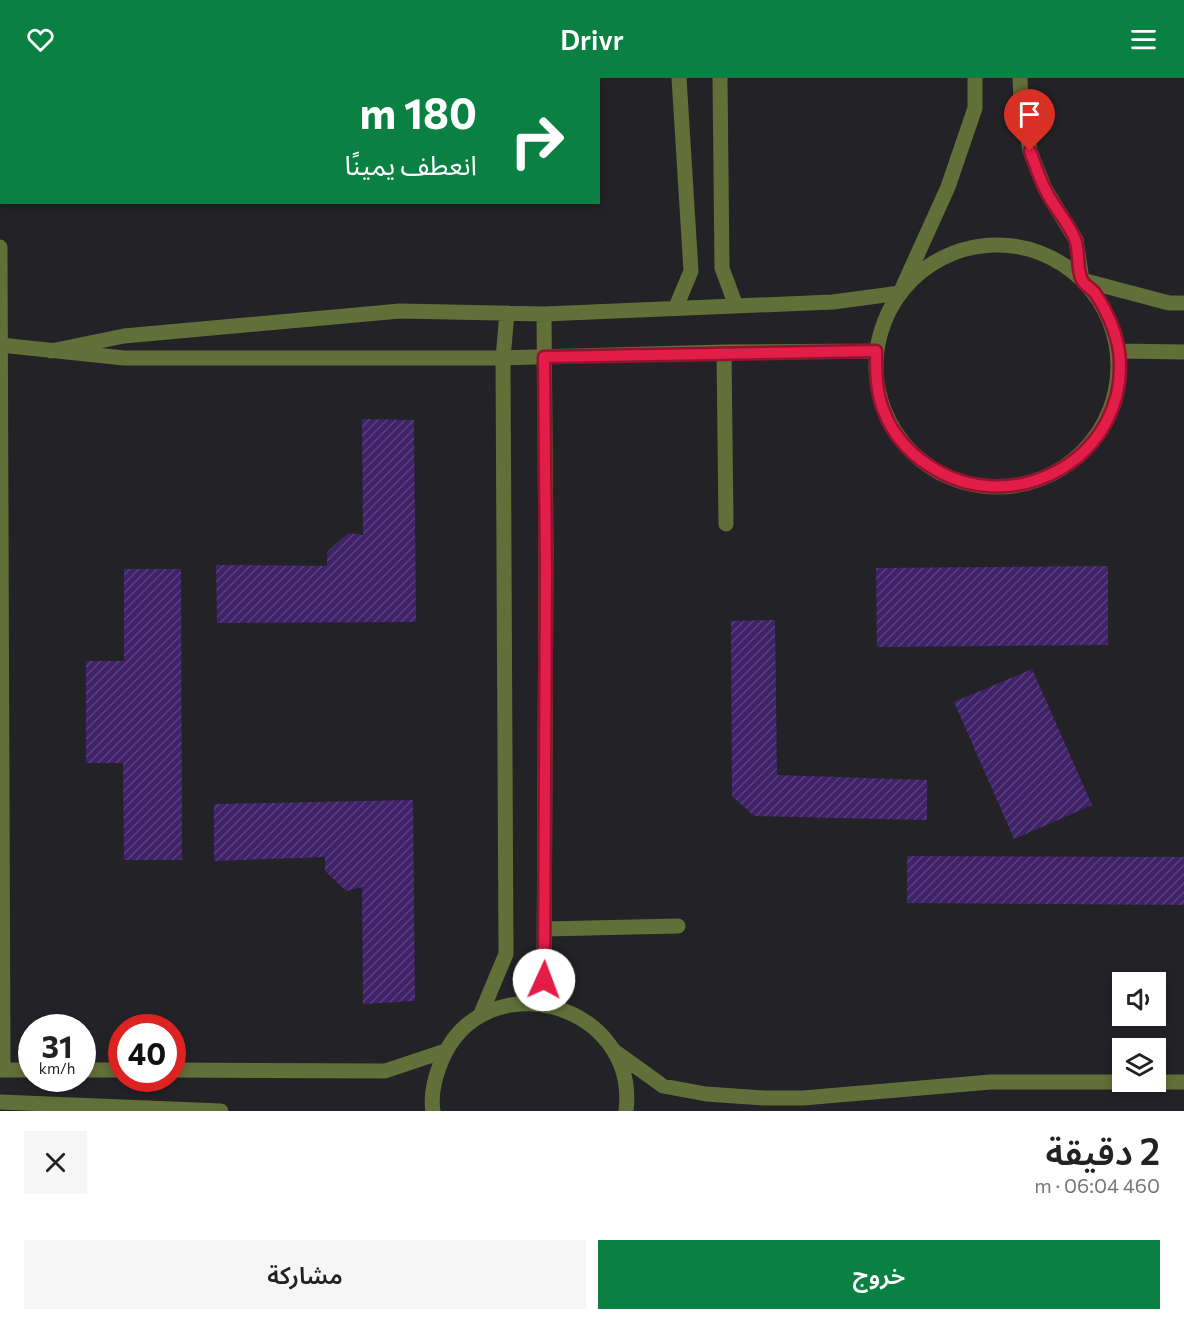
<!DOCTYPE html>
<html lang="ar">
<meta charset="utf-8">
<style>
:root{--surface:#fff;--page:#f6f6f6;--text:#222;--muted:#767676;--accent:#0b8043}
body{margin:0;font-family:Commissioner,"Noto Sans Arabic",sans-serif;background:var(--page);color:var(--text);direction:rtl;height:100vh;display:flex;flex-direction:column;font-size:22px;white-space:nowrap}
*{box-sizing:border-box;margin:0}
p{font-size:20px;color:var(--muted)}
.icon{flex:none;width:33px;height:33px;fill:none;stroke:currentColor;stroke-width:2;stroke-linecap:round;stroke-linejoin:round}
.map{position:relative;height:1033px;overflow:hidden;direction:ltr}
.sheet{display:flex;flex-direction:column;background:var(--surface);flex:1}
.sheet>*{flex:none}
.banner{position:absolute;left:0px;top:0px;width:600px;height:126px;box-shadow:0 3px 9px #0003;direction:rtl;background:#0b8043;color:#fff;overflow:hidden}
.tools{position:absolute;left:1112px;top:894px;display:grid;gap:12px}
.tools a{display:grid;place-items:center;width:54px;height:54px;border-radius:0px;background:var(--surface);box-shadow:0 3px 9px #0003;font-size:30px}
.speed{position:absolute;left:18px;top:936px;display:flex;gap:12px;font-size:30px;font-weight:700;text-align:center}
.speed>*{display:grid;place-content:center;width:78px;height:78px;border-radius:50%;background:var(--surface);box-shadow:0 3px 9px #0003;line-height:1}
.speed small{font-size:15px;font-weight:400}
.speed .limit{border:9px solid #d22;background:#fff;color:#111}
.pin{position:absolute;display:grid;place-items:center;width:51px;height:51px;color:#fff;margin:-62px -26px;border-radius:50% 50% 50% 0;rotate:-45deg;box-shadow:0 0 6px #0007}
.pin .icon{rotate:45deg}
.me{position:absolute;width:66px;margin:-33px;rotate:2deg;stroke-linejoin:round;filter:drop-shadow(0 0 4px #0008)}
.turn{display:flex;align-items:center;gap:21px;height:126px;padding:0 24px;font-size:27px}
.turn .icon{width:78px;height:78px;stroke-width:2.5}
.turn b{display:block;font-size:42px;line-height:51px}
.round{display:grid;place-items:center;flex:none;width:63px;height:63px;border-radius:0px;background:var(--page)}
.overview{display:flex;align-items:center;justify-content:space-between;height:102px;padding:0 24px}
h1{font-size:36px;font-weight:600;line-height:45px}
.cta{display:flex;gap:12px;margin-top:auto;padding:12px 24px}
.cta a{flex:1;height:69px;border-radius:0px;background:var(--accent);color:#fff;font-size:24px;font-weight:600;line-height:69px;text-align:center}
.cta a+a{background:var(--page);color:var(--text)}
header{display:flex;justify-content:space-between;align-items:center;height:78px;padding:0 24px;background:var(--accent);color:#fff;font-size:27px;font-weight:600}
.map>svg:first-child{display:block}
.building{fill:url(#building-hatch)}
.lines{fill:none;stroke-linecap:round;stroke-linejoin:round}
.minor{stroke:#626f38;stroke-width:15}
.route-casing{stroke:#92132f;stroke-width:15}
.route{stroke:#e11d48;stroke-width:10}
</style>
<header><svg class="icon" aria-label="menu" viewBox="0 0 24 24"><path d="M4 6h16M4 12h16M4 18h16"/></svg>Drivr<svg class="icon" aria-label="heart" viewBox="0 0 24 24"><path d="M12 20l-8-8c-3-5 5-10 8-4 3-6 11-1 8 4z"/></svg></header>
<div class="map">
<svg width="1184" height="1033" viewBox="0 0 1184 1033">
<defs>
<pattern id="building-hatch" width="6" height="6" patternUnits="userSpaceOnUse" patternTransform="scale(1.5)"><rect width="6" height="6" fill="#3f2268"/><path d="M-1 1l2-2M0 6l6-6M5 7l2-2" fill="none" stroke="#5a417d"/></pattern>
</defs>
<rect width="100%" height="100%" fill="#232227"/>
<!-- building -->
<path class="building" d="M362,341l52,1 2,202 -199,1 -1,-58 111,1v-14l21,-19 15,2z
M1108,488v79l-231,2 -1,-79z
M124,491h57l1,291h-58l-1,-97h-37v-102h38z
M775,542l2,155 150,5v40l-173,-4 -22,-20 -1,-175z
M1032,591l60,136 -78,34 -60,-137z
M413,722l2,201 -52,3 -1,-117 -16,4 -21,-20v-14l-111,4v-57z
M907,778l277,1v48l-277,-2z"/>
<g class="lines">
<!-- minor -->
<path class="minor" d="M720,0l2,190 14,38
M1020,0l1,22 9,51 15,38 31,51 6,40 87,23h15
M876 288a121 121 0 1 1 242 0a121 121 0 1 1-242 0Z
M0,169l3,823
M676,229l15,-36 -12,-193
M544,236l2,235 -2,431 15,28
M0,267l124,13h379l221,-6 152,-1
M51,273l73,-15 276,-25 144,3 289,-12 67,-9 48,-106 27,-79v-30
M1119,273l65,1
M724,274l2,172
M545,851l133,-3
M480,938l26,-62 -3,-596 4,-45
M613,972l50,36 43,8 58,4h39l188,-16h193
M0,992h32
M82,992h40
M172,992l213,1 60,-20
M0,1024l221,9
M433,1033c-3,-17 2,-34 8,-49 41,-102 198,-60 185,49"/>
</g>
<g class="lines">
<defs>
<path id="route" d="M544,902l2,-410 -2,-213 332,-6c0,20 0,40 7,58 8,23 25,43 45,56 86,58 204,-9 191,-114 -3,-20 -13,-42 -24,-58 -4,-5 -11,-8 -13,-13 -6,-12 -2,-29 -7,-41 -7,-17 -22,-33 -30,-50 -6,-12 -10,-25 -15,-38"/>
</defs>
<!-- route casing -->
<use href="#route" class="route-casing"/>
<!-- route -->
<use href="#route" class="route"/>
</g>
</svg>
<div class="tools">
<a><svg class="icon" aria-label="sound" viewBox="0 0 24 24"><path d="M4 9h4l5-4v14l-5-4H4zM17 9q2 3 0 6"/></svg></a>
<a><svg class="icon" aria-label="layers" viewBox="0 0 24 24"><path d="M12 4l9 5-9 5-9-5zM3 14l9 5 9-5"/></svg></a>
</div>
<div class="speed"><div>31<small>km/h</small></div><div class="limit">40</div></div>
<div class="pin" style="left:1030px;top:73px;background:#d93025"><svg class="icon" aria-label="arrive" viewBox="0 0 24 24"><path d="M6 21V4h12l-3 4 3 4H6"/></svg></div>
<svg class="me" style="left:544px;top:902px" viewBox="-20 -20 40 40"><circle r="19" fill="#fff"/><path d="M0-13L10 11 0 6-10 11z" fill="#e11d48"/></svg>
<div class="banner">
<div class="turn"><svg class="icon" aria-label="right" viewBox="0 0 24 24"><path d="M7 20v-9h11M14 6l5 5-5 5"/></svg><div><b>180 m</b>انعطف يمينًا</div></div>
</div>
</div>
<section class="sheet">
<div class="overview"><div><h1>2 دقيقة</h1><p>460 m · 06:04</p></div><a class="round"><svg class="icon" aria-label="close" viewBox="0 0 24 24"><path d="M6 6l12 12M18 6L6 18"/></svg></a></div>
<div class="cta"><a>خروج</a><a>مشاركة</a></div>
</section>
